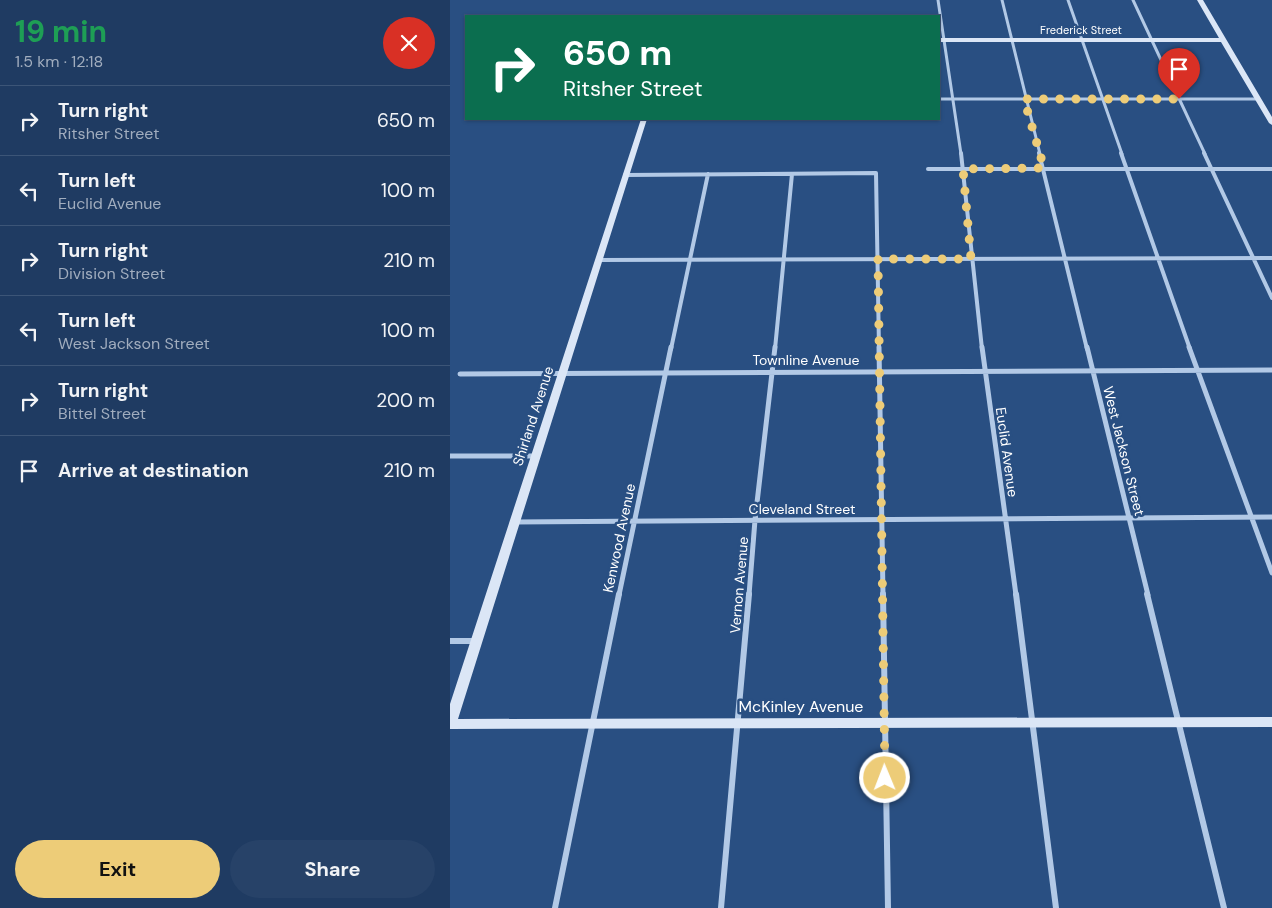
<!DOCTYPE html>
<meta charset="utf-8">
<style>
:root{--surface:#1f3b62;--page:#274268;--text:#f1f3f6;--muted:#a1adbe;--line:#3c5577;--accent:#edcc78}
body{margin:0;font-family:"DM Sans",sans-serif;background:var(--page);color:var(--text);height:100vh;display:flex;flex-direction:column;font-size:19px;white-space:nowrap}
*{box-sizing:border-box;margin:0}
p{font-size:16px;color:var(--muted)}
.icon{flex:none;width:28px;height:28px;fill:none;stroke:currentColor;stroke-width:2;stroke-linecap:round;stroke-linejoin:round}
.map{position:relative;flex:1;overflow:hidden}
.drawer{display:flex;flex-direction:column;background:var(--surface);width:450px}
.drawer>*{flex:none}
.guide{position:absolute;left:15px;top:15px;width:475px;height:105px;border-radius:0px;box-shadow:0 1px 4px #0004,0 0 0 1px var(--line);background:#0b6e4f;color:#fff;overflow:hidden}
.pin{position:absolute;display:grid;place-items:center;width:42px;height:42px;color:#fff;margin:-51px -21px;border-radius:50% 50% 50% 0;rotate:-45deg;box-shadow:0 0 5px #0007}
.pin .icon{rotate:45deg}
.me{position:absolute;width:55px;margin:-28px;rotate:359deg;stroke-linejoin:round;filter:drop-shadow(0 0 4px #0008)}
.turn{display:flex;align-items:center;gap:18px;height:105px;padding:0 15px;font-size:22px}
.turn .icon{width:65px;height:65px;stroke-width:2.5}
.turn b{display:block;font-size:35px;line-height:42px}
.round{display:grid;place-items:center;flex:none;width:52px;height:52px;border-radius:26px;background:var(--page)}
.headline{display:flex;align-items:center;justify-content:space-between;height:85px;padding:0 15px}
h1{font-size:30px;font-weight:700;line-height:38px;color:#1e9e55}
.button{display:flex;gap:10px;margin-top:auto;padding:10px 15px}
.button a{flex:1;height:58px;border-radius:30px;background:var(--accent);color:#111;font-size:20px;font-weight:700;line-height:58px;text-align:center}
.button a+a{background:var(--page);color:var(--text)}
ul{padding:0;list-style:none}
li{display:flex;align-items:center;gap:15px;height:70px;padding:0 15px;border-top:1px solid var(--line)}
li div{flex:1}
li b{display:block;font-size:19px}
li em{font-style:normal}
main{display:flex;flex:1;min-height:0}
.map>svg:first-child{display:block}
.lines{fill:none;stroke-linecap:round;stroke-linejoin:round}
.street-far3{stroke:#b2c9e6;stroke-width:3}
.street-far2{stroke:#b2c9e6;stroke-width:4}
.street-far1{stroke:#b2c9e6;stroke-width:5}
.street{stroke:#b2c9e6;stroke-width:6}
.secondary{fill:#dbe6f6;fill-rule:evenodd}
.route{stroke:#edcc78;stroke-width:9;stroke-dasharray:0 16.2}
.labels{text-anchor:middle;stroke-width:5;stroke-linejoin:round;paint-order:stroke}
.far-street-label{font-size:11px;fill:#fff;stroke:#294f82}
.street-label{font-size:14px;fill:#fff;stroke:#294f82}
.near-street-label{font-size:16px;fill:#fff;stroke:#294f82}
</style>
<main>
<section class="drawer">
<div class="headline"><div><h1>19 min</h1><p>1.5 km · 12:18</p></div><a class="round" style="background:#d93025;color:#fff"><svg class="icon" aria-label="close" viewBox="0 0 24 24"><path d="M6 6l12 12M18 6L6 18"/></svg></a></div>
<ul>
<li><svg class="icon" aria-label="right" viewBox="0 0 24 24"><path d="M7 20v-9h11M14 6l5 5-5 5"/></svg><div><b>Turn right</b><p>Ritsher Street</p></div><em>650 m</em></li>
<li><svg class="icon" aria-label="left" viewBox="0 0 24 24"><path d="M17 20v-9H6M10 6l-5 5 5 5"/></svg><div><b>Turn left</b><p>Euclid Avenue</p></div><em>100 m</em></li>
<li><svg class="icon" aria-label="right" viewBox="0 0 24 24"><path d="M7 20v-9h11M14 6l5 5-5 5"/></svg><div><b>Turn right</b><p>Division Street</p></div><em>210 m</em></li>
<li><svg class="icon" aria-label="left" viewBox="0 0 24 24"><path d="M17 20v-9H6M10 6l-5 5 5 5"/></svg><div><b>Turn left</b><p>West Jackson Street</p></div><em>100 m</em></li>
<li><svg class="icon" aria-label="right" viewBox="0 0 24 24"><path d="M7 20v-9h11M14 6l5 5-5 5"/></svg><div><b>Turn right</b><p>Bittel Street</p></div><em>200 m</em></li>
<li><svg class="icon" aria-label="arrive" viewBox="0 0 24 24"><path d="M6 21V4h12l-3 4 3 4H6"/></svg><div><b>Arrive at destination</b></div><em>210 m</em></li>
</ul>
<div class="button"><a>Exit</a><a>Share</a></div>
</section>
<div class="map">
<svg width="822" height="908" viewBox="0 0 822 908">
<rect width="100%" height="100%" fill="#294f82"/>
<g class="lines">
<!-- street-far3 -->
<path class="street-far3" d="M488,0l23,154
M552,0l38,154
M618,0l54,154
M683,0l72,154
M489,99h319"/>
<!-- street-far2 -->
<path class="street-far2" d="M511,153l21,196
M589,153l48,196
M671,153l69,196
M754,153l68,145
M478,169h344
M175,175l251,-2 3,176
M148,260l674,-2
M221,349l37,-175
M325,349l17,-175"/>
<!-- street-far1 -->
<path class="street-far1" d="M429,347l4,248
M532,347l34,248
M637,347l61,248
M739,347l83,226
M10,374l812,-4
M0,456h85
M64,522l758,-5
M169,595l52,-248
M299,595l6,-75 20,-173"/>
<!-- street -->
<path class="street" d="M433,594l5,314
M566,594l40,314
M697,594l77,314
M0,641h26
M105,908l64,-314
M271,908l28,-314"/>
<!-- secondary -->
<path class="secondary" d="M747,0h6l69,117v8l-3,-2 -48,-81h-282v-4h280z
M191,119h6l-189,600 814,-2v10l-822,2v-25z"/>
</g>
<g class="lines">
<!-- route -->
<path class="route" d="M435,778l-7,-519h93l-8,-90 81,-1 -20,-69h155"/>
</g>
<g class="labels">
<!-- far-street labels -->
<g class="far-street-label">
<text x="631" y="34">Frederick Street</text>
</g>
<!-- street labels -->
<g class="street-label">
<text x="356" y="365">Townline Avenue</text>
<text transform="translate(83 416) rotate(-72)" y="5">Shirland Avenue</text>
<text transform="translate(674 451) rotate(76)" y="5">West Jackson Street</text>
<text transform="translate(557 452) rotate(82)" y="5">Euclid Avenue</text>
<text x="352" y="514">Cleveland Street</text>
<text transform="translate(169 538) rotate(-78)" y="5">Kenwood Avenue</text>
<text transform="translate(289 585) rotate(-85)" y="5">Vernon Avenue</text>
</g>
<!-- near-street labels -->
<g class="near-street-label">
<text x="351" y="712">McKinley Avenue</text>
</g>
</g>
</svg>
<div class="pin" style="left:729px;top:99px;background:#d93025"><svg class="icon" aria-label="arrive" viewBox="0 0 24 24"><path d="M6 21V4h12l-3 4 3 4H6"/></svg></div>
<svg class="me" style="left:435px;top:778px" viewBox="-20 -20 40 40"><circle r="17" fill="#edcc78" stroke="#fff" stroke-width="3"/><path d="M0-11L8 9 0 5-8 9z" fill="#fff"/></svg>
<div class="guide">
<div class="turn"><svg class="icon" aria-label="right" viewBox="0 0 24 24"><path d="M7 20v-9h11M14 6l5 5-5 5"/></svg><div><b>650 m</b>Ritsher Street</div></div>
</div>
</div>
</main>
